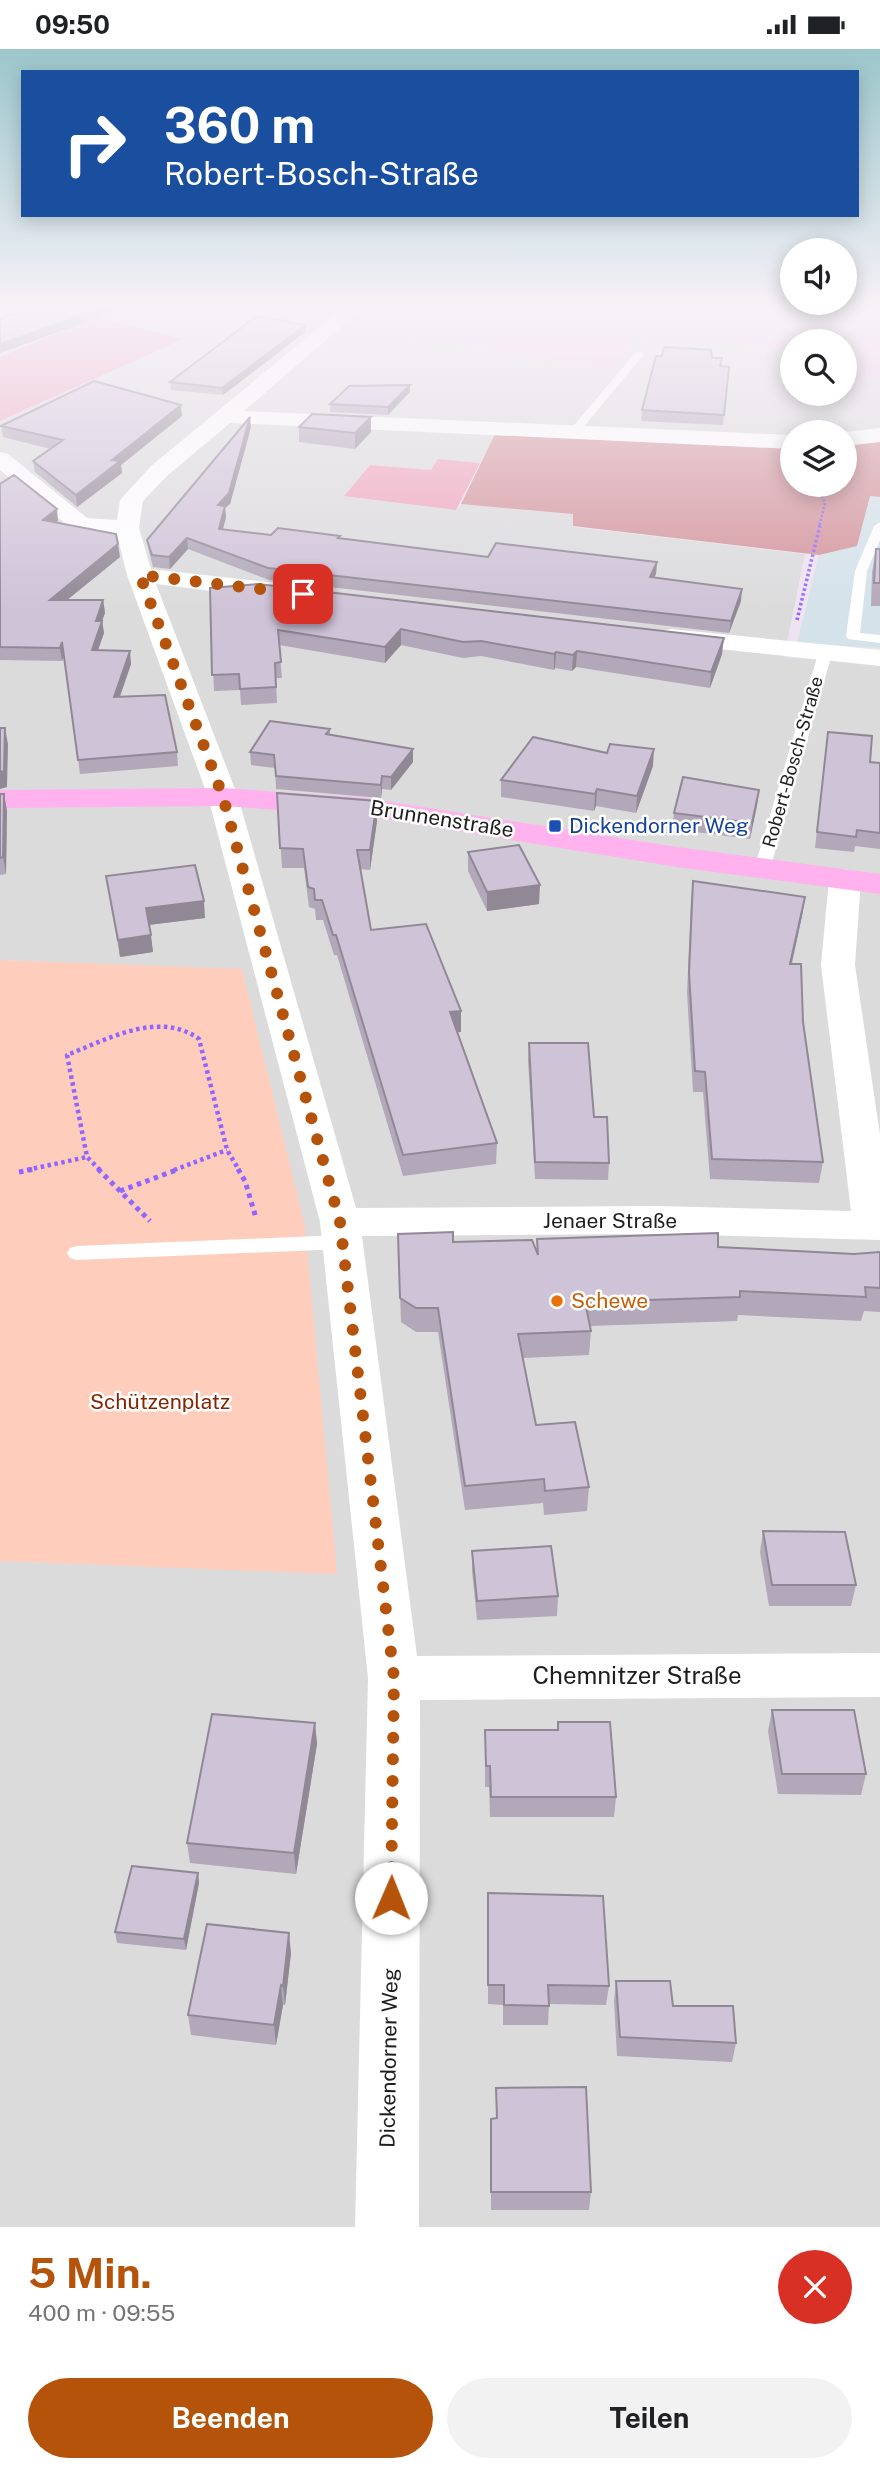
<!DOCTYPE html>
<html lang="de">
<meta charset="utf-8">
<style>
:root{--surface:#fff;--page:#f2f2f2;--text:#202124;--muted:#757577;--accent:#b45309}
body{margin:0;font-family:"Public Sans",sans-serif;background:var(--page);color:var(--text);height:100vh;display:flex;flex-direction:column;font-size:26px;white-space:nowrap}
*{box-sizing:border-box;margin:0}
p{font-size:23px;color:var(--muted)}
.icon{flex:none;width:38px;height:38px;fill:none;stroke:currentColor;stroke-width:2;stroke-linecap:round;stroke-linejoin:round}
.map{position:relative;height:2178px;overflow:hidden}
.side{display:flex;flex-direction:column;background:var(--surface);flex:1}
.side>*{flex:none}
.top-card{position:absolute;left:21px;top:21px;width:838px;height:147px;border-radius:0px;box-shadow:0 4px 18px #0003;background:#1a4fa0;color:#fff;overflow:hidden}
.controls{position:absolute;left:780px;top:189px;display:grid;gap:14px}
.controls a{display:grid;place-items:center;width:77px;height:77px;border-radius:50%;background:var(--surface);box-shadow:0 4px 18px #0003;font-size:35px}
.pin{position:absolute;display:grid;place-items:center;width:60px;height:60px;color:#fff;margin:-30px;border-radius:14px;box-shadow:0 4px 10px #0006}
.me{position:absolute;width:77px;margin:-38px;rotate:1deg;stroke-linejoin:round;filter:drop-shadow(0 0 5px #0008)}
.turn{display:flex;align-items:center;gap:24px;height:147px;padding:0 28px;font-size:32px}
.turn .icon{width:91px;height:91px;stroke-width:2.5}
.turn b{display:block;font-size:49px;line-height:60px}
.round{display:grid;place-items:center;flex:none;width:74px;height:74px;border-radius:37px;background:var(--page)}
.head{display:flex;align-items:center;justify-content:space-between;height:119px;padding:0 28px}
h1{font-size:42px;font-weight:700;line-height:52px;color:var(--accent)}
.cta{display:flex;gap:14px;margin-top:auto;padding:14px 28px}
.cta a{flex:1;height:80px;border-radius:42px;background:var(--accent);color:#fff;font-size:28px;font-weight:700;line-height:80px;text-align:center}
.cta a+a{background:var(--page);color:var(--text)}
.status{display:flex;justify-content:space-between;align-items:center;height:49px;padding:0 35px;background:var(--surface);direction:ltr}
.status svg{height:19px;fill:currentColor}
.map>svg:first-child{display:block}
.residential{fill:#dbdbdc}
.industrial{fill:#d4e2ea}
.farmland{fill:#f1cde7}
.grass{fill:#efa4bb}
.forest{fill:#d3949b}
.park{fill:#fecdbc}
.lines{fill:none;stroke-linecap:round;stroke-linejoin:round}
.path-far3{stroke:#9165ff;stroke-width:2.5;stroke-dasharray:2 2;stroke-linecap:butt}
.path-far2{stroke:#9165ff;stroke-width:3.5;stroke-dasharray:2.5 2.5;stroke-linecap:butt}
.path-far1{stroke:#9165ff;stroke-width:4.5;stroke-dasharray:3.5 3.5;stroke-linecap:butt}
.path{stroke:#9165ff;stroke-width:5;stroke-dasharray:4.5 4.5;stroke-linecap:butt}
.lane{fill:#fff;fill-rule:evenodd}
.street{fill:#fff;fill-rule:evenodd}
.secondary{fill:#ffb2ed;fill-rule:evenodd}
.wall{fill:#b2a8b9}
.shaded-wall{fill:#918896}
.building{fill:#cfc3d7;stroke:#918896;stroke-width:2}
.route{stroke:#b45309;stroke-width:12;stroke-dasharray:0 21.6}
.transit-dot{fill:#1a4fb4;stroke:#fff;stroke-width:2.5}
.food-dot{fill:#e8710a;stroke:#fff;stroke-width:2.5}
.labels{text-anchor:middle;stroke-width:5;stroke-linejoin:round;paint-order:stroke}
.far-street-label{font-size:18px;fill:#1e1e1e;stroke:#fff}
.street-label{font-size:21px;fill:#1e1e1e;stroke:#fff}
.transit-label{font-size:21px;fill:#164399;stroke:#fff;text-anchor:start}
.food-label{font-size:21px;fill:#c56008;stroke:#fff;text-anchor:start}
.park-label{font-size:21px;fill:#862502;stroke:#fff}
.near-street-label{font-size:24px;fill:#1e1e1e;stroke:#fff}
</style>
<div class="status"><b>09:50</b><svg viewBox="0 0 49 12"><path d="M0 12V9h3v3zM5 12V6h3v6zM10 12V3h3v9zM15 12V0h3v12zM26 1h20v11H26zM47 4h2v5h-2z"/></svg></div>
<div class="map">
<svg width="880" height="2178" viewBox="0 0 880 2178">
<rect width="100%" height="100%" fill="#eee3f0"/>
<!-- residential -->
<path class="residential" d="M0,257h234l377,65 29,-35 153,14v44h52v-12l35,-4v63l-35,-9h-52v13l-296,-13 -17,31 -42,-4 -7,11 -61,-5 -26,30 112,15 5,-6 112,10 1,13 231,27 -21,103 96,8v1562h-880v-666l337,12 -95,-603 -242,-10v-539l182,-82 -85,-21 -97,39z"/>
<!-- industrial -->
<path class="industrial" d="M870,447l10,1v151l-83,-5 22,-88 38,-9z"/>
<!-- farmland -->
<path class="farmland" d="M234,257h646v72l-35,4v-41h-52v9l-153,-14 -28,35z"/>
<!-- grass -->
<path class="grass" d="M97,268l86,22 -183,82v-64z
M438,410l42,4 -24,47 -112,-14 26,-31 61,5z"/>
<!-- forest -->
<path class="forest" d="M496,383l297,13v40h52v-42l35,-2v56l-10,-1 -13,50 -38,9 -246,-29v-12l-112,-10z"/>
<!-- park -->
<path class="park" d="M0,911l242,9 63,258 32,347 -337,-13z"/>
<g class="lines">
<!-- path-far3 -->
<path class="path-far3" d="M817,436l8,18 -6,24"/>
<!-- path-far2 -->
<path class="path-far2" d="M797,571l23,-95"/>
<!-- path-far1 -->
<path class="path-far1" d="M27,1121l60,-13
M100,1121l-13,-13 -20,-102c41,-16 92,-45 132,-16l28,111 12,20
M174,1121l53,-20"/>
<!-- path -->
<path class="path" d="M98,1120l52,52
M238,1120l7,12 11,37
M19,1123l16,-3
M120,1142l59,-22"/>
<!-- lane -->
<path class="lane" d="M637,302l8,2 -68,82h-8v-4z
M880,473v18l-13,31 -7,62 20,2v8l-32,-4 -2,-3 9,-65 19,-45z
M825,601l7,4 -62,215 -2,3h-12l-2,-3 64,-215z
M342,1186l7,2 3,5 -3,5 -7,2 -265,11 -7,-2 -3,-5 3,-5 7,-2z"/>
<!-- street -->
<path class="street" d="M16,257h27l-2,4 -41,14v-12z
M345,257h20l-121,105 549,24v14l-563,-26 -63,53 -24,25 -4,27 12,41 133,15 9,3 4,5 -4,5 -9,3 -128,-16 82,213 118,411 302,-2 193,5 -30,-246 8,-86 5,-7 11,-3 11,3 5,7 -6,86 25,170v105l-222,-6 -296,2 55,420 463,-3v44l-460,3 -1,527h-64l13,-549 -48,-456 -112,-425 -81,-222 -10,-40 -44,-5 -73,-60v-18l8,2 79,64 30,2 3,-20 31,-34z
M880,379v14l-35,4v-14z
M671,580l209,21v16l-218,-23 -4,-6 4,-6z"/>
<!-- secondary -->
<path class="secondary" d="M223,739l142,10 312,49 203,27v20l-203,-27 -312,-51 -142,-10 -223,2v-18z"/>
</g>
<!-- wall -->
<path class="wall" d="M305,276v7l-82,63 -52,-5 -1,-8z
M712,309h10l-1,8 8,1 -6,58 -82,-4 1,-11z
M410,343l-22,23 -58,-3v-8z
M182,367l-61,49 1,8 -45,34 -42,-35 -2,-11 18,-12 -48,-12 -2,-11z
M371,368v15l-16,17 -56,-7v-15z
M251,378l-21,77 -5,4 1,9 -3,12 48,6 69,4 148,18 169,5 -1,12 -2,3 87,24 -12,32 -460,-53 -81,-31 -18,20 -17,-2 -4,-16 -2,-11z
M0,435l58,37 -2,1 64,35 -53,43h36l2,13 -3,8 2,12 -6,18 33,13 -11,33 57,55 1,14 -98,8 -16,-119 -2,6 -62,-1z
M876,500h4v57h-9l1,-34z
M210,539l512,66 -12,34 -134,-21 -4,4 -17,-3 -1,2 -73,-14 -18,2 -62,-13 -16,18 -106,-18 3,33h-6l1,25 -36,2 -1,-15 -26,1z
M330,680v6l83,14v13l-22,28 -9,-1 -1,9 -105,-9 -1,-21 -24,-3 -1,-13z
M826,698l44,15 10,1v86l-25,-3 -1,6 -39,-4z
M607,704l46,13 -17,47 -40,-7 -2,5 -93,-14v-17z
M759,741l-9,49 -78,-10 2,-16z
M277,744l100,28 -7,49 -10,-1 11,61 90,102h-4l40,111 -1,21 -93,12 -66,-221h-3l-11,-35h-7l-1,-11 -6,-2 -5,-39h-22z
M0,745h4l3,17 -1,63 -6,1z
M468,803l71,52 -52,7 -19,-40z
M106,827l99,42 -56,7 4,27 -33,5z
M693,832l112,16 -3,19 -10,48 11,58 20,140 -4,21 -109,-4 -7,-87h-10l-6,-99 4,-93z
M529,994l65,74 15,46 -1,17 -73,-1 -7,-119z
M398,1185l55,8 84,10v-13l317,15 26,-2v60l-16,-1 -3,10 -123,-6 -1,6 -147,5 1,5 -2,24 -66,3 13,67 53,62 -2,24 -43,4 -1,-12 -78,7 -27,-178h-22l-15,-10z
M763,1482l93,54 -5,21h-82l-9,-54z
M472,1502l86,45 -1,20 -80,4 -5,-49z
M772,1661l94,64 -5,21 -83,-1 -10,-63z
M558,1673l58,75 -2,20h-124l-1,-30h-4v-57h72z
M315,1674l2,21 -21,130 -106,-11 -3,-20z
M198,1824l1,10 -13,67 -69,-7 -2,-11z
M488,1844l121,93 -3,19 -57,-1 -1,21h-45v-20l-15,-1z
M291,1904l-6,52h-2l-7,40 -85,-10 -3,-20z
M616,1932l57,25 63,37 -4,19 -115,-6 -3,-55z
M496,2039l95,104 -2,18h-98v-91l5,-1z"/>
<!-- shaded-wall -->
<path class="shaded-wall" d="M0,257h9l-9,4z
M109,257h22l-131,47v-9z
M305,276v7l-82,63 -1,-7z
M410,336v7l-22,23v-8z
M181,356l1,11 -61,49 1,8 -45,34 -1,-12 36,-35z
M250,368l1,10 -21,77 -5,4 1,9 -6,23 -2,-35z
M371,368v15l-16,17v-16z
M57,460l1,12 -14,11 -1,-12z
M187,489l1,11 -18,20 -1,-12z
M118,495l2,13 -69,56 -1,-13z
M657,513l-1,12 -7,14 1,-11z
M742,540l-1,12 -12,32 2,-12z
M103,551l2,13 -3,8 2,12 -11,30 -1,-13 4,-29z
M401,580v16l-16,18v-16z
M724,589l-2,16 -12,34 1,-16z
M62,593l2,13 -2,6 -2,-13z
M130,602l1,13 -16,46 -1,-13z
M577,602l-1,16 -4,4 1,-16z
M556,603l-1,16 -1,2v-16z
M5,679l3,16 -1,43 -7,2v-17z
M413,700v13l-22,28v-13z
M654,700l-1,17 -17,47 1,-17z
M382,727v13l-1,9v-13z
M597,740l-1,17 -2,5 1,-17z
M759,741l-2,16 -7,33 2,-16z
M4,745l3,17 -1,63 -3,-17z
M377,752v20l-7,49v-20z
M540,836l-1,19 -52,7v-19z
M805,848l-3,19 -15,67 3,-19z
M204,852l1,17 -57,7 -2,-17z
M151,886l2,17 -33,5 -2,-17z
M461,962v21l-11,1v-21z
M315,1674l2,21 -21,130 -2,-21z
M198,1824l1,10 -13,67 -2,-11z
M289,1884l2,20 -6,52 -2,-19z
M281,1936l2,20 -7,40 -2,-20z"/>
<!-- building -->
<path class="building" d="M37,257h72l-109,38v-26z
M257,267l48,9 -83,63 -52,-6z
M664,298l47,3 1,8h10l-2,8 9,1 -5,48 -82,-5 14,-54h6z
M94,332l87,24 -69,55 8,1 -44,34 -43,-34 30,-21 -62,-14z
M410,336l-22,22 -58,-3 19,-18z
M312,365l59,3 -16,16 -56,-6z
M250,368l-21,76 -11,12 7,1 -6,23 52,6 7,-7 62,8 -2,2 150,19 8,-14 161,19 -7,15 92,12 -11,32 -463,-53 -81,-30 -18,19 -17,-2 -5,-15z
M14,426l43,34 -14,11 73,14 2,10 -68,56h53l-7,21h6l-10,29 38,1 -16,46 51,-2 12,57 -99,8 -16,-118 -2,6 -60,-1v-163z
M876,500h4v34h-6z
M258,535l466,54 -13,34 -134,-21 -4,4 -17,-3 -2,2 -73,-13 -18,1 -62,-13 -16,18 -107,-17 3,32 -6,1 1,24 -36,2 -1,-15 -27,1 -2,-87z
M270,672l60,8 -4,5 87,15 -22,28 -9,-1 -1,9 -105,-9 -2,-21 -24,-3z
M0,679h5l-1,43 -4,1z
M828,683l44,4 -2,26 10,1v70l-23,-3 -1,7 -39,-5z
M533,688l74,16 3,-9 44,5 -17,47 -40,-7 -2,5 -94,-14z
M683,728l76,13 -7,33 -78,-10z
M277,744l100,8 -7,49h-13l14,80 55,-6 35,87 -11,1 47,131 -94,12 -67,-220h-3l-11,-35h-7l-1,-11 -6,-2 -5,-38 -23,-1z
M0,745h4l-1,63 -3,1z
M519,796l21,40 -53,7 -19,-40z
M195,816l9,36 -58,7 5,27 -33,5 -12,-64z
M693,832l112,16 -15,67h11l2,58 20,140 -111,-3 -7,-87 -10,-1 -6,-98z
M529,994h59l6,74h13l2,46 -74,-1z
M453,1183v10l79,-2 6,15 -1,-16 181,-6v14l136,7 26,-2v36l-15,-1 1,10 -126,-6v6l-155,5 6,29 -73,3 18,91 39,-3 14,65 -44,4 -1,-12 -79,7 -27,-178h-22l-16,-10 -2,-64z
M763,1482l82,1 11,53h-84z
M551,1497l7,50 -81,5 -5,-50z
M772,1661h82l12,64h-84z
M212,1665l103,9 -21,130 -107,-10z
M558,1673h52l6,75h-125l-1,-31h-4l-1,-36h73z
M132,1817l66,7 -14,66 -69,-7z
M488,1844l115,3 6,90 -61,-1 1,21 -45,-1v-20h-16z
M207,1875l82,9 -6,53 -2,-1 -7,40 -86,-10z
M616,1932h54l3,25h60l3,37 -116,-6z
M586,2038l5,105h-100v-73l6,-1 -1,-30z"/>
<!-- sky -->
<linearGradient id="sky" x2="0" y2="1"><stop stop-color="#9bc6cb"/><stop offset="0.46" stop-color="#f7f2f8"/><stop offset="1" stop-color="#f7f2f8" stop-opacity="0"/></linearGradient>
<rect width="880" height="562" fill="url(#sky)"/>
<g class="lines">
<!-- route -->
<path class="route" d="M303,545l-163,-19 83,222 117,425 54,456 -3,220"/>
</g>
<!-- markers -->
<rect class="transit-dot" x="548" y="770" width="14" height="14" rx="3.5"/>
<circle class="food-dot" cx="557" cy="1252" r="7"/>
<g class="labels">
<!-- far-street labels -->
<g class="far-street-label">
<text transform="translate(793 713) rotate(-74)" y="6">Robert-Bosch-Straße</text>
</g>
<!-- street labels -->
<g class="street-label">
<text transform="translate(442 770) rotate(9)" y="7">Brunnenstraße</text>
<text x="610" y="1179">Jenaer Straße</text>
<text transform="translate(389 2009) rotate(-89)" y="7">Dickendorner Weg</text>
</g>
<!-- transit labels -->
<g class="transit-label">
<text x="569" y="784">Dickendorner Weg</text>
</g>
<!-- food labels -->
<g class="food-label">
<text x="571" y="1259">Schewe</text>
</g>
<!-- park labels -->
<g class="park-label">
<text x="160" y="1360">Schützenplatz</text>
</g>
<!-- near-street labels -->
<g class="near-street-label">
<text x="637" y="1635">Chemnitzer Straße</text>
</g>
</g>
</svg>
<div class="controls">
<a><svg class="icon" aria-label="sound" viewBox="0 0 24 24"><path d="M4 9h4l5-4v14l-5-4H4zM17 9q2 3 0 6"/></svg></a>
<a><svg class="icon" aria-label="search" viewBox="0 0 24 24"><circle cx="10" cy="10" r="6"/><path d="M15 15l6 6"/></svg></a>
<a><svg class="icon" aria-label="layers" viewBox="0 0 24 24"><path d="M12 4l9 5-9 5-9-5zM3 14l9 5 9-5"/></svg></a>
</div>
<div class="pin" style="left:303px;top:545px;background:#d93025"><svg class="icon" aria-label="arrive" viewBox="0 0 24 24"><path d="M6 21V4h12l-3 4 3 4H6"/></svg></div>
<svg class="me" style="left:391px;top:1849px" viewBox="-20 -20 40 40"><circle r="19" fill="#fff"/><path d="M0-13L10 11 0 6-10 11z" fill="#b45309"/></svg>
<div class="top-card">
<div class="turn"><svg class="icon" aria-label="right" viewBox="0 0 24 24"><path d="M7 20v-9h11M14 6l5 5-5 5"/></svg><div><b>360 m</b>Robert-Bosch-Straße</div></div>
</div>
</div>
<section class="side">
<div class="head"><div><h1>5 Min.</h1><p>400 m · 09:55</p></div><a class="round" style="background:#d93025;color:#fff"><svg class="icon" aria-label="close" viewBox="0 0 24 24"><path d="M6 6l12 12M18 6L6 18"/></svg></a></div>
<div class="cta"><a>Beenden</a><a>Teilen</a></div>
</section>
